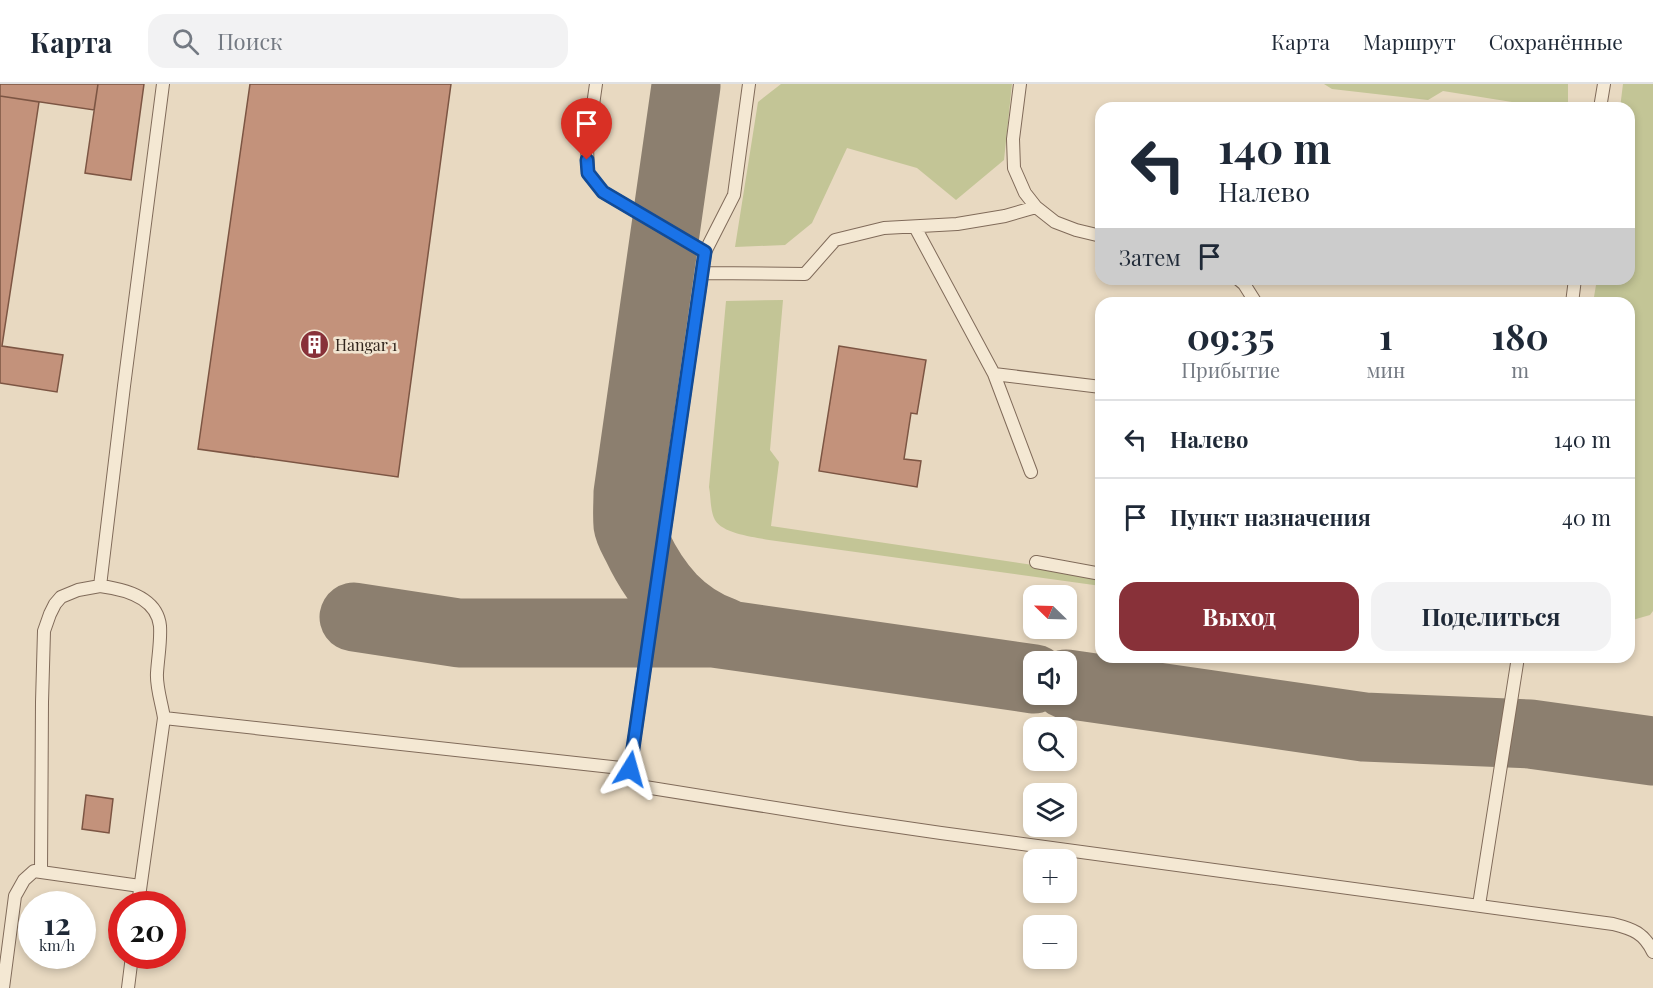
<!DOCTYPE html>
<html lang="ru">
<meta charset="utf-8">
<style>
:root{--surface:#fff;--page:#f2f2f3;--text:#1f2937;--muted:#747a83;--line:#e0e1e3;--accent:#883139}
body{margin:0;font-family:"Playfair Display",serif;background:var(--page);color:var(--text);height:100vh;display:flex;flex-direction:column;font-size:22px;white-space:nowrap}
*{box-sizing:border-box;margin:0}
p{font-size:20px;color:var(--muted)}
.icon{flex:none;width:33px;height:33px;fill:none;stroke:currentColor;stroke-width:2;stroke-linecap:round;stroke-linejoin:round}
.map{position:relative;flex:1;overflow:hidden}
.sheet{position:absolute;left:1095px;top:213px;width:540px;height:366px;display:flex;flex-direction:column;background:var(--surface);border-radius:18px;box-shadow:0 3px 9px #0003}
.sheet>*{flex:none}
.banner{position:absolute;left:1095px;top:18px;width:540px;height:183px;border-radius:18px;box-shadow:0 3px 9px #0003;background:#fff;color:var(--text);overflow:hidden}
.needle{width:39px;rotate:293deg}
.fabs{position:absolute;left:1023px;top:501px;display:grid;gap:12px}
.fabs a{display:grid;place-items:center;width:54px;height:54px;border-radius:12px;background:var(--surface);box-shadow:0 3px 9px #0003;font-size:30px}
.speed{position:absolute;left:18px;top:807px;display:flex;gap:12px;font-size:30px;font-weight:700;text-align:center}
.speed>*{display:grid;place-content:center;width:78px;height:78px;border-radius:50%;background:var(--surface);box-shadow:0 3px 9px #0003;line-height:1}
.speed small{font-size:15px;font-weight:400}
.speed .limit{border:9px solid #d22;background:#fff;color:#111}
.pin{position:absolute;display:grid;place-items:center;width:51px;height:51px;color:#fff;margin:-62px -26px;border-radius:50% 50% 50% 0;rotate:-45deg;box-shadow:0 0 6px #0007}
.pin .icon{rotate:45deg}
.me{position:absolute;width:66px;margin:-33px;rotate:8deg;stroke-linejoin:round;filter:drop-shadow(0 0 4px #0008)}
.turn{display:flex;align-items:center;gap:21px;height:126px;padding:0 24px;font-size:27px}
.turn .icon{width:78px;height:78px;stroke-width:2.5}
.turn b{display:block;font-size:42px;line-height:51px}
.then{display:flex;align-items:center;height:57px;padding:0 24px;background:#0003;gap:12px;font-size:22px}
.eta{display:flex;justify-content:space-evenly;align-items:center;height:102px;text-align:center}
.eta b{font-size:36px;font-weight:700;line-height:42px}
.action{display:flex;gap:12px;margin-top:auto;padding:12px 24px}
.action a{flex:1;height:69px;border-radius:18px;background:var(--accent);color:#fff;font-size:24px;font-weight:700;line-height:69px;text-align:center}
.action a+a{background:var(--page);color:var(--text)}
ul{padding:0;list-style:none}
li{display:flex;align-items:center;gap:18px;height:78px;padding:0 24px;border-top:2px solid var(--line)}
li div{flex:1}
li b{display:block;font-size:22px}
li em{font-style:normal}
header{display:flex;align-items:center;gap:36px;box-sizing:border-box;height:84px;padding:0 30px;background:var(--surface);border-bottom:2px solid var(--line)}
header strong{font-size:28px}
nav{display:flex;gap:33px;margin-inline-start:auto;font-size:21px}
.search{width:420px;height:54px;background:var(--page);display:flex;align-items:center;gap:15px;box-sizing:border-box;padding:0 21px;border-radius:18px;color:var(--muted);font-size:22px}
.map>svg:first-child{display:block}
.green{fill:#c3c596}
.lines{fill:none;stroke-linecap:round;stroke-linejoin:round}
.taxiway{stroke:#8c7f6f;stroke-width:69}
.building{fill:#c3927b;stroke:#7c5543;stroke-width:1.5}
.service-casing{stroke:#806b5a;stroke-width:14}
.service{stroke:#f4e8d3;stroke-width:12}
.route-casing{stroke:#114b97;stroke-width:15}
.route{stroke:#1a73e8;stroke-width:10}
.labels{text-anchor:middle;stroke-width:5;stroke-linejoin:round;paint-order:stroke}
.poi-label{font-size:16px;fill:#31251d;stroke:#f1e4d0;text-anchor:start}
</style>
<header>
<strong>Карта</strong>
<div class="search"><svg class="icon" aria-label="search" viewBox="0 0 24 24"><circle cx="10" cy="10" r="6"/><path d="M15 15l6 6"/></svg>Поиск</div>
<nav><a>Карта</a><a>Маршрут</a><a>Сохранённые</a></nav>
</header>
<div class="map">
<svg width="1653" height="904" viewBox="0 0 1653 904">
<rect width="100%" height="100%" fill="#e8d9c1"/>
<!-- green -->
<path class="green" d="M781,0h231l-8,76 -48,40 -39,-32 -70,-20 -35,75 -27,22 -50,2 23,-145z
M1324,0h244v24h-18l-107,-17 -15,9 -96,-11z
M1623,0h30v527l-3,4 -21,6v-318h-36l4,-24h32v-171h-9z
M783,216l-13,150 9,12 -8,64 330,49v11l-332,-46c-14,-3 -46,-6 -54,-20 -5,-9 -4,-23 -6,-33l17,-186z"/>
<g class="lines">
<!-- taxiway -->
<path class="taxiway" d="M686,2l-58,407c0,10 -1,22 0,32 1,7 6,15 9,21 19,40 45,71 87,86
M354,533l105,16h255l320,46
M1066,600l298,43 166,7 123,17"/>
</g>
<!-- building -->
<path class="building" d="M0,0h98l-4,26 -94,-14z
M98,0h46l-13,96 -46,-7z
M250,0h201l-53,393 -200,-28z
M0,12l39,6 -37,244 61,9 -6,37 -57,-9z
M839,262l87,14 -9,54 -6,-1 -7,46 17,2 -4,26 -98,-16z
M86,711l27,4 -4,34 -27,-4z"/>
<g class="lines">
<defs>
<path id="service" d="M596,0l-9,63 1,26 15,19 102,60 -75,517
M1020,0l-7,55 1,29 11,25 11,14 19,15 21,8 25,6
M1600,24l4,-24
M915,143l79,147 37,98
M705,168l29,-57 15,-111
M702,189l103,1 30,-34 49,-12 73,-4 48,-8 31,-9
M1238,195l6,5 12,19
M1572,219l3,-24
M994,290l107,13
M1036,478l65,12
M100,502c24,3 57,11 60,40 1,16 -2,31 -3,47 -1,14 5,31 7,45
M41,788l99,14
M138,820l26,-186 466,51 15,18 200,32 96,14 672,91c20,5 31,9 40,28
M1479,821l39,-248
M3,904l12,-92 9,-16 10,-9 7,1 1,-170 2,-71 6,-17 5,-10 6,-7 17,-7 22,-4 24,-200 39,-302
M128,904l4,-32"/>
</defs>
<!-- service casing -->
<use href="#service" class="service-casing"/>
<!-- service -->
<use href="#service" class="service"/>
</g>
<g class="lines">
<defs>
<path id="route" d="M587,76l1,13 15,19 102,60 -75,517"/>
</defs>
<!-- route casing -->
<use href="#route" class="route-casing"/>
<!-- route -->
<use href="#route" class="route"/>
</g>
<!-- icons -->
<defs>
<symbol id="building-disc" viewBox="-11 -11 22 22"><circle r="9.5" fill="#883139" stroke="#f1e4d0"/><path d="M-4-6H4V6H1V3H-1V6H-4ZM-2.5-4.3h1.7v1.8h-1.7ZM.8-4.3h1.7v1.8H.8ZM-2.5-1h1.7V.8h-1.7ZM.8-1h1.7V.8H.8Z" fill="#fff"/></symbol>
</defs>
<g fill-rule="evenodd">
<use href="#building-disc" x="298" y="244" width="33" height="33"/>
</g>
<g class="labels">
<!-- poi labels -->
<g class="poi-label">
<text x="335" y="267">Hangar 1</text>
</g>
</g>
</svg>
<div class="fabs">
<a><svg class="needle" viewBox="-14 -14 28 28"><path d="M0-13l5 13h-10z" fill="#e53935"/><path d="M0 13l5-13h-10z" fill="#747a83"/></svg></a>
<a><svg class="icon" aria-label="sound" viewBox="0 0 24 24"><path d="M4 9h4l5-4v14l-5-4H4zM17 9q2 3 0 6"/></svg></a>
<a><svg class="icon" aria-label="search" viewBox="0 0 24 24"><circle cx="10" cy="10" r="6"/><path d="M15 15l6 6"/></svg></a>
<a><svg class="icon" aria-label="layers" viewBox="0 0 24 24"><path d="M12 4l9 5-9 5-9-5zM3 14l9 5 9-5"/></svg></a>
<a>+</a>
<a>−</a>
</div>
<div class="speed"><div>12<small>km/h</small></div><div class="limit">20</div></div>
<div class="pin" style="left:587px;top:76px;background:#d93025"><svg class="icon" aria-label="arrive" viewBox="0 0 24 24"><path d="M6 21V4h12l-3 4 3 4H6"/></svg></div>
<svg class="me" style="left:630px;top:685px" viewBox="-20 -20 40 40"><path d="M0-17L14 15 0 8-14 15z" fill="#1a73e8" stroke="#fff" stroke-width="4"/></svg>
<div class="banner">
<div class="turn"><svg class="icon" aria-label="left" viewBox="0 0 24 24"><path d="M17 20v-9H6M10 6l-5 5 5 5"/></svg><div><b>140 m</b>Налево</div></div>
<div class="then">Затем<svg class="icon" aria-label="arrive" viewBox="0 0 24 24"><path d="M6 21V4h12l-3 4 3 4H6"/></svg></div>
</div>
<section class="sheet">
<div class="eta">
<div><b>09:35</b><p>Прибытие</p></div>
<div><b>1</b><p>мин</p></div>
<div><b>180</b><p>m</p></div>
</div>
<ul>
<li><svg class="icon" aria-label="left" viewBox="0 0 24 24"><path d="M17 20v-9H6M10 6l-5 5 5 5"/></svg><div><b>Налево</b></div><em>140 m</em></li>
<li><svg class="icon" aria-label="arrive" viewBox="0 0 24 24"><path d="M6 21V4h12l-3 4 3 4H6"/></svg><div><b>Пункт назначения</b></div><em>40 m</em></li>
</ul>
<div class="action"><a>Выход</a><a>Поделиться</a></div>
</section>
</div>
